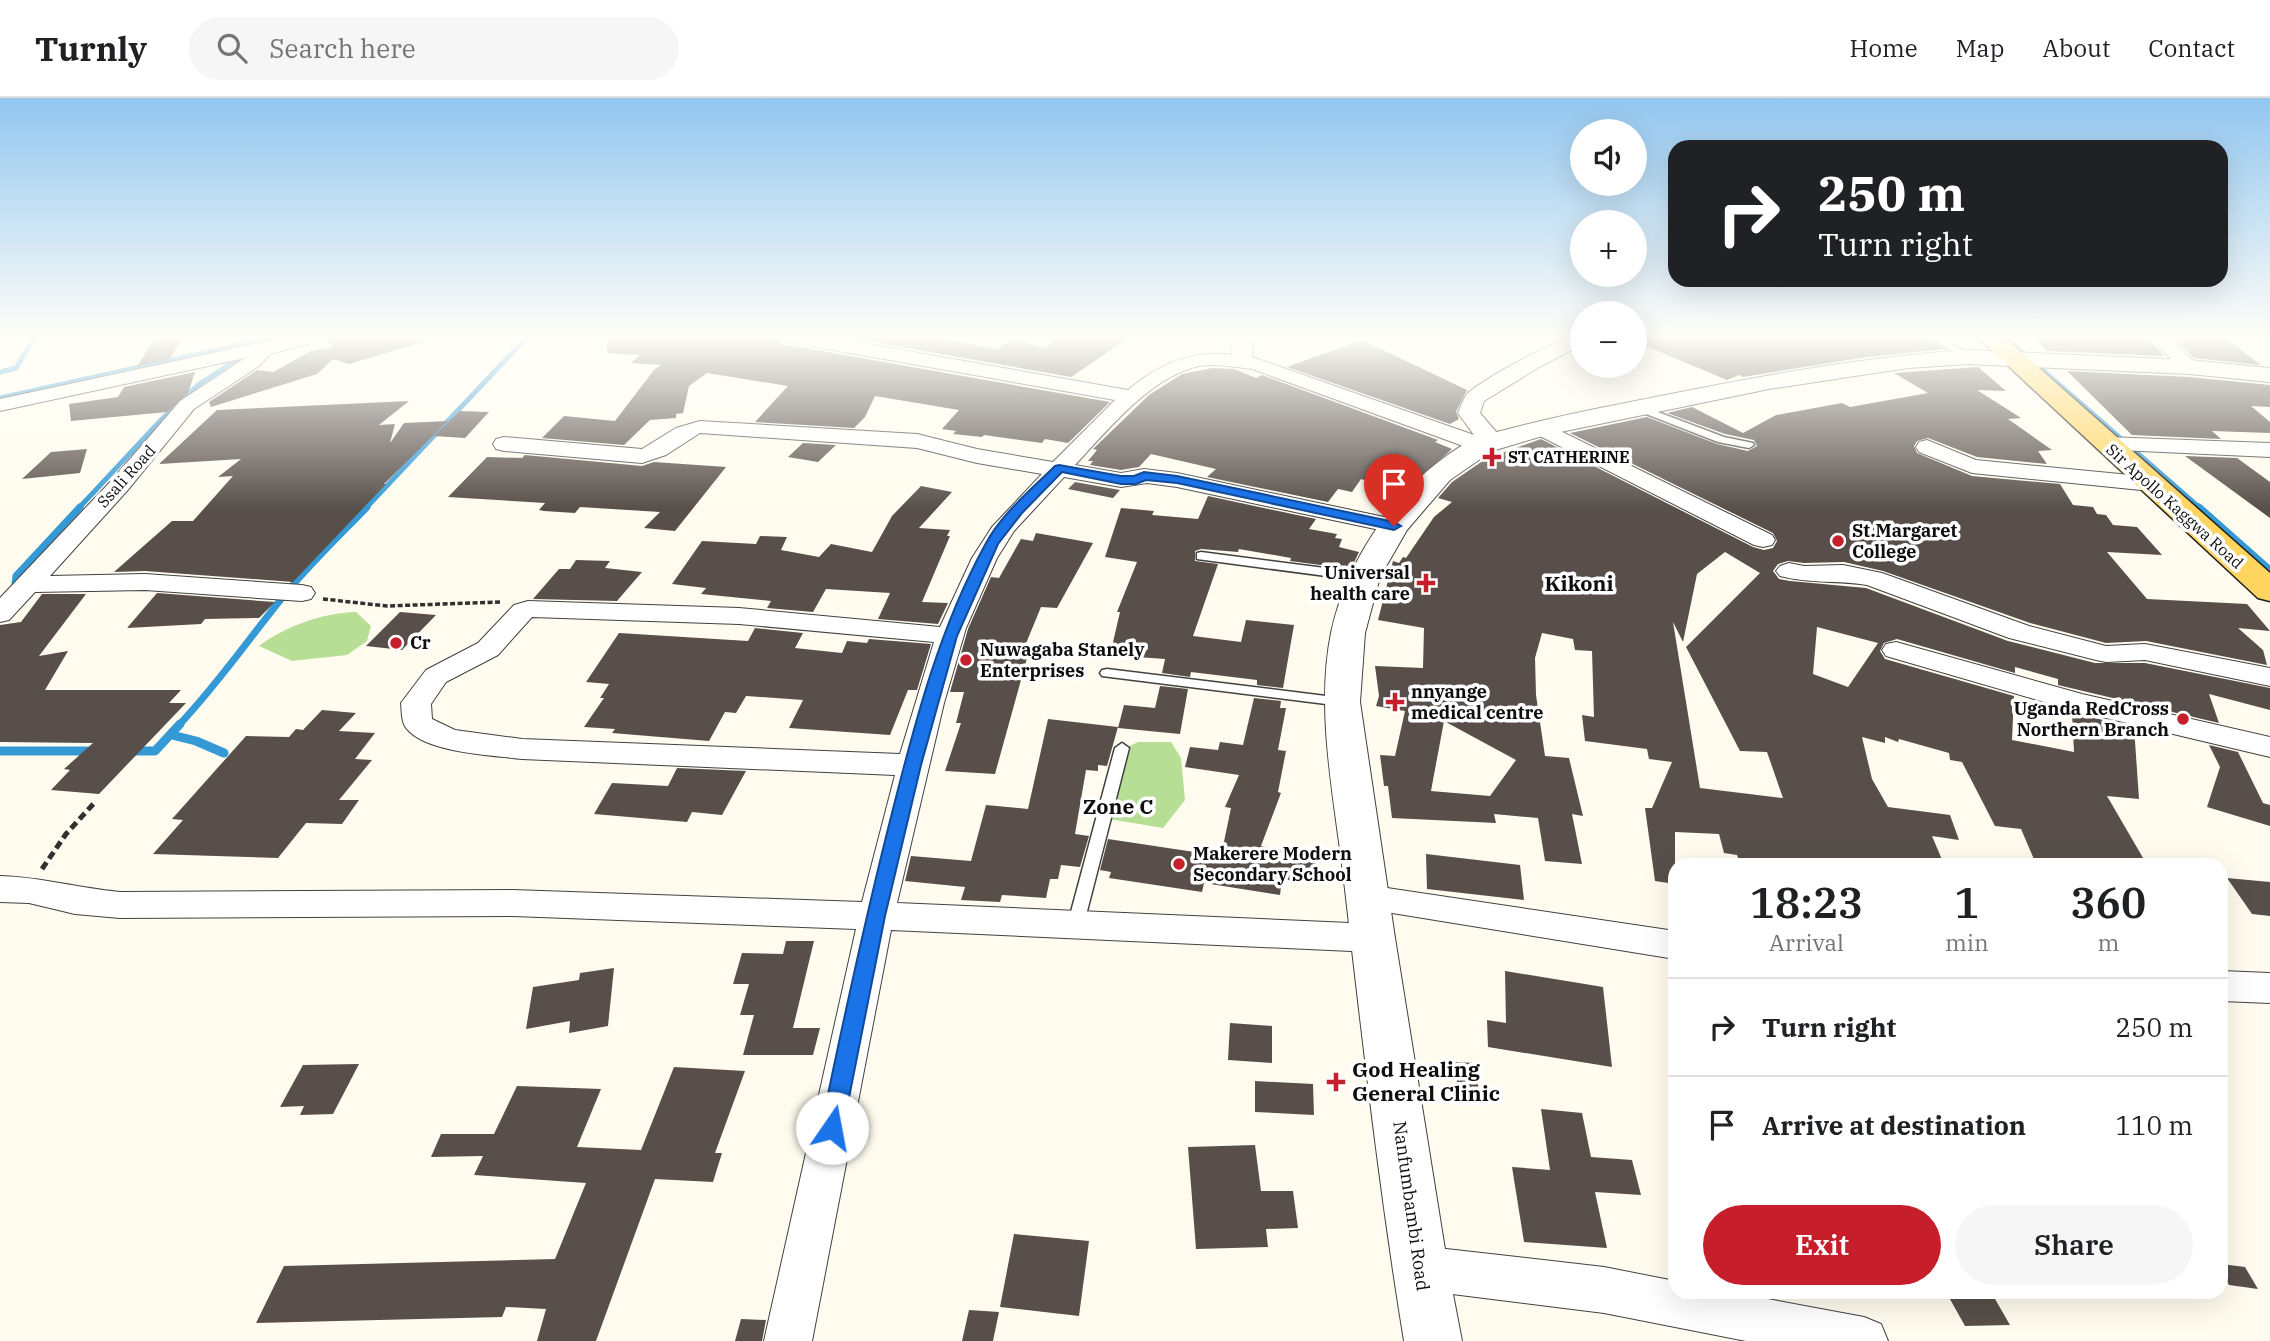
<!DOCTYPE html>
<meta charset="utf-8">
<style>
:root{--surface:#fff;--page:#f6f6f6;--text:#202124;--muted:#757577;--line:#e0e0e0;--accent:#c61e2a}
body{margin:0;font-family:"IBM Plex Serif",serif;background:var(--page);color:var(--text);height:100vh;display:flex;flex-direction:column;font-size:26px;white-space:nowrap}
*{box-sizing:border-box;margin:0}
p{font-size:23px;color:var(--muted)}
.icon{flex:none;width:38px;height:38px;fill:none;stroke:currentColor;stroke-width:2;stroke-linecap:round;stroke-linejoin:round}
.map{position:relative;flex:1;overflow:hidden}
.side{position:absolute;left:1668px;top:760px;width:560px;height:441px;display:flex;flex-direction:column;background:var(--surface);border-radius:21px;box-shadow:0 7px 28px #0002}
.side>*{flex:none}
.guide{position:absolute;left:1668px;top:42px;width:560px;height:147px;border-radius:21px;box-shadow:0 7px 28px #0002;background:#202124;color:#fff;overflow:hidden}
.tools{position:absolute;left:1570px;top:21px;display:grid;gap:14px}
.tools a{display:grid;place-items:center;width:77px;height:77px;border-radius:50%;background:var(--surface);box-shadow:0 7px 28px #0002;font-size:35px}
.pin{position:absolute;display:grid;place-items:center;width:60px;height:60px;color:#fff;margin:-72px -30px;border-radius:50% 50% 50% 0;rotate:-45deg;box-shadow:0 0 7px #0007}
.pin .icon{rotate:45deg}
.me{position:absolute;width:77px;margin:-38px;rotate:12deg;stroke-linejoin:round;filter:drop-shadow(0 0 5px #0008)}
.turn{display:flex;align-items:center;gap:24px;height:147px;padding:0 35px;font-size:32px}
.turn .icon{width:91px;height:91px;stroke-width:2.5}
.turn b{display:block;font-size:49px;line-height:60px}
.eta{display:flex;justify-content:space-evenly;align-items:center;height:119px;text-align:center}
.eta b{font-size:42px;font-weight:600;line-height:49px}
.cta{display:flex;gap:14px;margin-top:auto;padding:14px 35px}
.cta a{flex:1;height:80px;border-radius:42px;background:var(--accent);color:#fff;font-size:28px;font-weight:600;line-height:80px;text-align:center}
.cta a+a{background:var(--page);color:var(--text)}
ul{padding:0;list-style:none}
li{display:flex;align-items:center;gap:21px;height:98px;padding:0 35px;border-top:2px solid var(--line)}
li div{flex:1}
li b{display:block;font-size:26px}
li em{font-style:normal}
header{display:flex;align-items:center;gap:42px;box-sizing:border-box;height:98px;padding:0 35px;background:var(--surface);border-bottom:2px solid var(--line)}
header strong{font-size:33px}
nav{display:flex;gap:38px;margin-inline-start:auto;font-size:24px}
.search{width:490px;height:63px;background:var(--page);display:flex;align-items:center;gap:18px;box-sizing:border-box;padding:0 24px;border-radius:38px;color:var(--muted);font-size:26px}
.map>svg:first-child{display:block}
.forest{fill:#b7de95}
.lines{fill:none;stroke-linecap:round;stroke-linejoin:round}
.stream-far2{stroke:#3499d5;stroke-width:5}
.stream-far1{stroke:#3499d5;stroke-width:7}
.stream{stroke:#3499d5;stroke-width:9}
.building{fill:#584f4a;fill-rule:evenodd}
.service-casing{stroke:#414141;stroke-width:3}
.minor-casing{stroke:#414141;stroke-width:2}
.tertiary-casing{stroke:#414141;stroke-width:2}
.primary-casing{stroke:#1f1f1f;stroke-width:3}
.path-far1{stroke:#303030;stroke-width:3.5;stroke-dasharray:5 2.5;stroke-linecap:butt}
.path{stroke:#303030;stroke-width:5;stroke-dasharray:8 4.5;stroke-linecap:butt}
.service{fill:#fff;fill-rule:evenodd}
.minor{fill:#fff;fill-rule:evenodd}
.tertiary{fill:#fff;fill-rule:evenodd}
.primary{fill:#ffd45f;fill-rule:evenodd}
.route{fill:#1a73e8;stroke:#114b97;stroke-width:2}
.poi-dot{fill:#c61e2a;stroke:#fff;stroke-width:2.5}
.labels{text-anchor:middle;stroke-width:7;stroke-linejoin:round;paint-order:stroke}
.far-poi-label{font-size:16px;font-weight:bold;fill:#0e0e0e;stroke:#fff;text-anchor:start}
.far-street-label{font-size:16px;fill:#0e0e0e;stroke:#fff}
.poi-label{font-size:18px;font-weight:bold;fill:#0e0e0e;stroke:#fff;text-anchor:start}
.street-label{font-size:18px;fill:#0e0e0e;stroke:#fff}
.quarter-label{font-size:21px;font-weight:bold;fill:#0e0e0e;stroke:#fff}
.near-poi-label{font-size:21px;font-weight:bold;fill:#0e0e0e;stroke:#fff;text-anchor:start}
</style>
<header>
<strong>Turnly</strong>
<div class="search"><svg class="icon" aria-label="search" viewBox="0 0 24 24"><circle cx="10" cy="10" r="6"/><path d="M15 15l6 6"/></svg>Search here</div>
<nav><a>Home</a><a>Map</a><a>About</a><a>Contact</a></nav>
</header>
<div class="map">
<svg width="2270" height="1243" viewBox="0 0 2270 1243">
<rect width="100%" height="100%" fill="#fffcef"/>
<!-- forest -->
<path class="forest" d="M356,514l15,14 -4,15 -20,14 -55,6 -33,-15c27,-20 63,-33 97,-34z
M1138,644h33l10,16 4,42 -22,28 -54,-9 19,-72z"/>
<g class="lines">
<!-- stream-far2 -->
<path class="stream-far2" d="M2003,237l198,174
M0,274l16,-4 20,-33
M0,300l265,-59 12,5
M78,411l83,-89 37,-35 44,-29
M365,411l164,-174"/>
<!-- stream-far1 -->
<path class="stream-far1" d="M2199,409l71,63
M14,494l2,-16 64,-69
M178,628c40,-42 72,-89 108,-133 25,-30 54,-58 81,-86"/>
<!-- stream -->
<path class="stream" d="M172,637l24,6 28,12
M0,653h92
M130,653h25l25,-27"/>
</g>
<!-- building -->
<path class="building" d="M160,237h24l-14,24 -33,8 16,-27z
M330,237h95l1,6 -77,23 -16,-5 -16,15 -106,33 -2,-5 48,-32 16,2 36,-20 24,-5 -6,-6z
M607,237h163l12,9 328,58 -42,41 -23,-4 -3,4 -58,-8 -2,2 -29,-3 3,-3 -14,-2 17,-19 -84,-14 -10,21 -11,11 -99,-6 33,-36 -81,-13 -18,13 -6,27 -7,1v4l-26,2 -26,25 -82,-7 22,-22 51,5 39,-51 7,-5 -30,-2 9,-8 -33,-2z
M834,237h91l71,14 17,-10 32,9 15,-13h73l-62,42z
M1634,237h290l21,14 -78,8 -124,20 -4,-2 -12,5 -93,-39z
M2032,237h114l18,21 -117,-5z
M2172,237h50l39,30 -67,-7z
M1362,242l105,50 -11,22 3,7 -9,5 -163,-57z
M1978,269l28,24 -29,-1 44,28 -13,1 44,31 -14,1 9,13 -70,-7 -49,-19 -11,3 -3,5 3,7 55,23 88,8 13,21 20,2 4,7 9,1 7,10 24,2 25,28 -55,-3 40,47 100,5 23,27 -32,-3 25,22 4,15 -121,-24 -40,2 -76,-20 -147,-52 -39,-9 -40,1 -16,-2 -10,3 -5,7 6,8 11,2 76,7 142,53 87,22h50l125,25v22l-61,-16 10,29 -136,-32 -25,-6v-6l-43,-12v6l-118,-34 -13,4 -4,8 5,8 129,37 -2,44 62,12 -2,-39 62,14 5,72 -32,-3 39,67 -34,-3 2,4h-78l-15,-35 -26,-3 -33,-64 -12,-2 -1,-7 -50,-14 -1,3 -13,-5v6l-23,-6 10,42 16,28 62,8 9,25 -27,-4 11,26 -22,-3 2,5h-80v-2l-49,-3 2,5h-56l-3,-9 -13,-2 -5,-19 -44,-2v52l-20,-3 -10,-73h7l20,-46 -23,-3 -2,-10 -62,-8 -3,-26 12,2 -2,-66 -17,-1 -2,-11 -31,-6 -7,25 1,37 9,61 24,2 14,58 -11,-2 10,50 -37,-3 -7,-43 -44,-4 2,9 -104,-5 -4,-32h-4l-4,-31 15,1 10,-45 -29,-5 3,-10 -4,-30 48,2 1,-40 -46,-8 15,-59 6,2 4,-6 3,1 28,-41 18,-15 -14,-4 14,-16 35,-24 54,-19 212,108 11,3 9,-2 4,-7 -4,-8 -203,-100 77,-16 70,27 31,7 9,-5 -3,-6 -29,-6 -58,-21 25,-6 51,26 33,-18 66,-12 8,4 78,-14 -34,-20zM1725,454l35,21 -74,74 54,104 27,1 16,46 -83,-10 -27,-166 10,20 14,-68zM1817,529l61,16 -30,44 -35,-13zM1444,623l72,39 -26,36 -59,-5z
M1212,270l22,1 22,9 6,-3 176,65 -3,2 17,7 -44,38 -13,-5 -5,6 -29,-9 -9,13 -14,-3 -10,13 -121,-25 9,-8 -65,-15 -12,13 -18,3 -31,-5 3,-4h-5l9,-11 -4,-1 56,-54 33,-21z
M2067,273l122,6 81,8v22l-19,-1 19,16v11l-58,-2 9,8 -89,-4z
M195,274l-7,21 -21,19 -96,9 -2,-17 49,-7 6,-10z
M409,303l-30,24 16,-1 -5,19 14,-20 44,-2 -64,63h2l-93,98 -148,-11 -31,1 58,-51h21l40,-45 -15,1 23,-18 -82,5 58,-54z
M460,313l29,1 -24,26 -31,-2z
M803,345l33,2 -18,17 -30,-5z
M87,351l-7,24 -58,6 29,-27z
M525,357l117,11 12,-4 72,5 -51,64 -31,-3 16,-16 -80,-5 -5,6 -31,-2 -5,-1 6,-7 -97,-6 39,-40 35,1z
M2185,358l52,2 33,24v36z
M1075,384l45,8 -7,8 -45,-9z
M921,388l31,6 -33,36 31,2 -3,6h3l-28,66 26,1 -10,21 -60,-5 12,-26 -64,-4 -13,23 -46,-4 4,-7 -70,-7 5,-6 -34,-4 30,-43 54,3 4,-8 27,1 -6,13 38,7 12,-13 41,8 20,-36z
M1208,398l108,23 -7,10 28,5 -2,4 7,1 -3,8 20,5 -8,17 -61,-8 1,-3 -52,-9 -1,3 -37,-3 -6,2v10l23,3 -25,72 48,6 5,-22 48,5 -11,63 -26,-3v-5l-66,-8 -1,5 -28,-4 3,-14 -55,-4 10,-43h-3l20,-50 -32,-5 16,-49 33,3 -2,4 46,4z
M1036,435l57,10 -36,65 -16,-1 -21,51h7l-32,116 -50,-3 16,-48h-5l8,-31h-14l18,-63 23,-52 8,1 22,-39 12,2z
M576,462l34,1 -5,7 37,4 -25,29 -84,-2 26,-30h11z
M157,495l118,9 -16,16 -54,1 -4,5 -74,4z
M42,496h44l-47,62 29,-5 -23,39h136l-12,13h17l-87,91 -48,-4 19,-20 -6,-1 29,-26 -93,-1v-117l21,-3z
M400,514l36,3 -34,35 -36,-4z
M755,530l48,5 -8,15 47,5 5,-12 20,2 2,-4 62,5 -14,46h-9l-18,45 -101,-7 14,-28 -57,-4 -10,17 -11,-1 -16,29 -97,-8 3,-4 -31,-2 20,-29h-4l9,-14 -23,-2 33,-49 129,8z
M1160,588l28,3 -8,45 -62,-6 6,-23 31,3z
M1254,600l27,3 -1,7h6l-8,42 8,1 -8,41 3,1 -20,53 56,10 -5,28 -30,-5 -2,16 -76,-12 -2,9 -93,-14 2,-6 -11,-2 8,-31 113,17 10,-48 -6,-1 14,-32 -54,-8 5,-20 28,3 2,-8 23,3z
M322,612l34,3 -17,18 36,2 -20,26 17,1 -33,40h20l-17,24 -36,-1 -28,35 -125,-4 30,-34 -11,-1 74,-83 43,1 7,-8 7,1z
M1048,621l70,8 -11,39 -9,-1v6l-12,-1 -11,64 14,2 -9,31 -19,-2 -3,14h-8l-4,19 -44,-3 -2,7 -39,-2 4,-13 -60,-6 6,-25 60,5 15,-56 42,4z
M2209,647l29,7 25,51 7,2v21l-63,-19 13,-40z
M677,670l69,3 -24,44 -30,-3 -5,10 -93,-8 18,-31 56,3z
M1426,756l94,11 4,35 -97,-11z
M2227,780l43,4v34l-18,-2z
M786,843h28l-21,87h27l-7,27h-70l11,-40h-14l9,-31h-16l9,-31 41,1z
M614,870l-6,58 -39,7 1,-12 -44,8 7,-42 46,-7 1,-7z
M1505,873l98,16 9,80 -124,-20 -1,-27 19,3z
M1230,925l42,3v37l-44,-3z
M1454,964l21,1 4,29 -21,-2z
M359,966l-26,50 -33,1 4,-9 -24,1 23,-42z
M674,969l71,4 -30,82h7l-9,29 -58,-3 -59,162h-59l9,-32 -40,-2 -4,10 -246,6 28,-57 271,-7 31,-76 -112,-8 9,-19 -52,1 10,-23h53l23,-48 84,3 -24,58 64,3z
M1255,983l58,3 1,31 -59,-3z
M1541,1011l41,4 9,44 41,3 9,35 -46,-3 12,56 -83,-6 -12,-75 38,3z
M1255,1047l6,46h32l5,37 -32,1 2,18 -72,2 -8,-102z
M1014,1136l75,7 -10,75 -79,-9z
M2221,1166l24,3 13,22 -29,-4 -8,-14z
M1946,1194h45l19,33 -45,1z
M969,1212l30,2 -6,29h-31z
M741,1221l25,1 -4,21h-27z"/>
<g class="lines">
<defs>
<path id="service" d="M1927,237h11l35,22 -8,2z
M1639,307l85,32 29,6 1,2 -5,3 -31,-6 -82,-32 -2,-2z
M1201,454l163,21 6,4 -6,4 -167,-22v-6z
M1107,571l235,29 7,4 -7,4 -240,-30 -2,-3 2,-3z
M1122,645l7,5 -45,175 -2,5 -6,1 -6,-1 -2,-5 47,-175z"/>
<path id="minor" d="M296,237h32l-2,4 -56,15 -11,12 -65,43 -67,82 -77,85 95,-2 157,11 9,2 4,6 -4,6 -9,2 -157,-11 -110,2 -26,28 -9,2v-24l111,-117 69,-80 65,-43 -245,53v-12z
M773,237h44l311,55c30,-25 64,-41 104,-35l-1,-11 -21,-5 -2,-4h35l10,10 -1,12 222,78 -16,-22c3,-6 5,-15 10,-20 17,-15 94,-58 114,-58v10l-41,21 -57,35 -4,12 24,28c-6,8 -20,11 -30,9l-222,-81c-17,-2 -36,-6 -53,-3 -49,11 -91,64 -124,99l46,8 23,-4 33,4 226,48 3,5 -3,5 -9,2 -217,-46 -30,-4 -26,4 -57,-10 -50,54 -17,27 -31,70 -22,75 -47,200 476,21 13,4 5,10 -5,10 -13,4 -482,-22 -79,411h-48l92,-412 -343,-13 -393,2 -45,-4 -46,-11 -29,-1v-26c40,1 79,12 120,16l393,-2 349,12 33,-127 -373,-16c-30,-4 -95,-6 -115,-30 -6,-6 -5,-18 -6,-26l25,-33 52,-27 36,-38 14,-4 211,7 201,19 32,-69 20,-31 50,-53 -65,-11 -60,-15 -217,-15 -34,22 -24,8 -138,-12 -8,-2 -3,-5 3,-5 8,-2 138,12 34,-21 24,-7 217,13 60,15 76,13 62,-62 -333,-59zM532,519l207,7 195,18 -34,112 -378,-15 -67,-9 -23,-11 -1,-15 15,-22 52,-27z
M2148,237h20l31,32 -3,4h-14z
M1542,324l230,113 3,5 -3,5 -9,2 -9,-2 -220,-112 -3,-5 3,-5z
M2106,339l164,6v14l-172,-8 -3,-5 3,-5z
M1927,342l49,20 175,17 8,2 4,5 -4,5 -8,2 -179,-18 -53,-21 -3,-5 3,-5z
M1789,465l15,3 39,-1 39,8 147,53 77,20 39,-2 125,24v18l-125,-26 -39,2 -10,-2 -87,-22 -142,-53c-29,-5 -58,-1 -87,-9l-4,-5 4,-5z
M1896,544l186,52 188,43v20l-198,-47 -186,-54 -4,-6 4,-6z
M1367,787l308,46v28l-320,-52 -5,-9 5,-9z
M2221,873l49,2v30l-49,-2z
M1420,1148l184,21 71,14v11h55l134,25 17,7 7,17h-142l-142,-28 -184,-23 -16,-6 -7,-16 7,-16z"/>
<path id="tertiary" d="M1968,252l221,10 81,8v14l-81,-8 -221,-10 -60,4 -139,21 -223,46 -54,16 -42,29 -43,50 -27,47 -15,56 -5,69 35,236 53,330 14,73h-58c-25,-152 -42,-306 -60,-460 -9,-79 -29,-169 -13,-248 16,-76 70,-154 139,-192 10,-6 23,-8 35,-11 33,-9 66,-16 100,-23 120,-24 240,-49 363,-57z"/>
<path id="primary" d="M1975,237h27l268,238v28l-12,-3z"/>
</defs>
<!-- service casing -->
<use href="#service" class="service-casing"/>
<!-- minor casing -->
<use href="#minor" class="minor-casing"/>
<!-- tertiary casing -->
<use href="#tertiary" class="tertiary-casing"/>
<!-- primary casing -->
<use href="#primary" class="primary-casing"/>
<!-- path-far1 -->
<path class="path-far1" d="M323,501l64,7 113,-4"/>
<!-- path -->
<path class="path" d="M42,771l24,-35 30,-33"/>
<!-- service -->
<use href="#service" class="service"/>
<!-- minor -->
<use href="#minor" class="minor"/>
<!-- tertiary -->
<use href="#tertiary" class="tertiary"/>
<!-- primary -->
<use href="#primary" class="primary"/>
</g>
<!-- sky -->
<linearGradient id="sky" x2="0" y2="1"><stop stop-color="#92c6ef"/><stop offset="0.58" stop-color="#fffef8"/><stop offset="1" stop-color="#fffef8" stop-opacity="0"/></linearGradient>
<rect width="2270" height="411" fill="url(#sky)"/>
<!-- route -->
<path class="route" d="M1059,367l62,11h13l10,-4 33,4 217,46 7,4 -7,4 -217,-47 -31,-3 -10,4h-15l-59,-12 -40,41 -24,31 -41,92 -36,129 -36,151 -42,212 -4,7 -7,3 -8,-3 -3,-7c22,-107 45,-213 72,-319 23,-91 47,-182 92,-264 16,-31 46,-55 70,-79z"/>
<!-- markers -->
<g class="poi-dot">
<path d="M1488.5 348.5h7v7h7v7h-7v7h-7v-7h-7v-7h7z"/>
<circle cx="1838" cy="443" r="7"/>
<path d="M1422.5 474.5h7v7h7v7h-7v7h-7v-7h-7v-7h7z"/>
<circle cx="396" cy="545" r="7"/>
<circle cx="966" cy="562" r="7"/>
<path d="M1391.5 593.5h7v7h7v7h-7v7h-7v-7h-7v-7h7z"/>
<circle cx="2183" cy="621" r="7"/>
<circle cx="1179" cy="766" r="7"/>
<path d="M1332.5 973.5h7v7h7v7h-7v7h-7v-7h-7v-7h7z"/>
</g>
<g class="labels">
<!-- far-poi labels -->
<g class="far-poi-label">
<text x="1508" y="365">ST CATHERINE</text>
</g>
<!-- far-street labels -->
<g class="far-street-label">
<text transform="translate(126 378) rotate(-48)" y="6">Ssali Road</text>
<text transform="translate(2175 408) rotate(42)" y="6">Sir Apollo Kaggwa Road</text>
</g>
<!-- poi labels -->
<g class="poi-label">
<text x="1852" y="439">St.Margaret<tspan x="1852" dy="21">College</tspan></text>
<text x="1410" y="481" text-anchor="end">Universal<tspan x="1410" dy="21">health care</tspan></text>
<text x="410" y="551">Cr</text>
<text x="980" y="558">Nuwagaba Stanely<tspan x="980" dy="21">Enterprises</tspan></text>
<text x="1411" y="600">nnyange<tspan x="1411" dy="21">medical centre</tspan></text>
<text x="2169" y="617" text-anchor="end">Uganda RedCross<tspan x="2169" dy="21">Northern Branch</tspan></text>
<text x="1193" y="762">Makerere Modern<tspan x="1193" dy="21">Secondary School</tspan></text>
</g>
<!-- street labels -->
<g class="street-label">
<text transform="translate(1411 1108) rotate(82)" y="6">Nanfumbambi Road</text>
</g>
<!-- quarter labels -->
<g class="quarter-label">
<text x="1579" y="493">Kikoni</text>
<text x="1118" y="716">Zone C</text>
</g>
<!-- near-poi labels -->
<g class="near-poi-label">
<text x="1352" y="979">God Healing<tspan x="1352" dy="24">General Clinic</tspan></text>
</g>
</g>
</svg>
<div class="tools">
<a><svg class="icon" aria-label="sound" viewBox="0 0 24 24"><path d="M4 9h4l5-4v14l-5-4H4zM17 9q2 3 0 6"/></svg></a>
<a>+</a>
<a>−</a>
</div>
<div class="pin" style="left:1394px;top:428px;background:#d93025"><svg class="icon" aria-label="arrive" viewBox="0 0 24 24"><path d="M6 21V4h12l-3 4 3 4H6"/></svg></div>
<svg class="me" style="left:832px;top:1030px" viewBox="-20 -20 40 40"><circle r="19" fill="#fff"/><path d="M0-13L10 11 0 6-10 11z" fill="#1a73e8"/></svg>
<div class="guide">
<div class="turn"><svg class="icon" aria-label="right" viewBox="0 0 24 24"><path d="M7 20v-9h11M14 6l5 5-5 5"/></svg><div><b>250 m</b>Turn right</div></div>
</div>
<section class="side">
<div class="eta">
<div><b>18:23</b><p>Arrival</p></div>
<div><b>1</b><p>min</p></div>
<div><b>360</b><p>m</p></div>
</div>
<ul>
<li><svg class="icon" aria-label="right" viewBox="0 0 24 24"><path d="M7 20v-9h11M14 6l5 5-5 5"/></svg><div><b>Turn right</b></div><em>250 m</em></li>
<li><svg class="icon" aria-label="arrive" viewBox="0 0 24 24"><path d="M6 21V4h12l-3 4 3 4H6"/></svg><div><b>Arrive at destination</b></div><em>110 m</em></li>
</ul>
<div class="cta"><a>Exit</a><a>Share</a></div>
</section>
</div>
